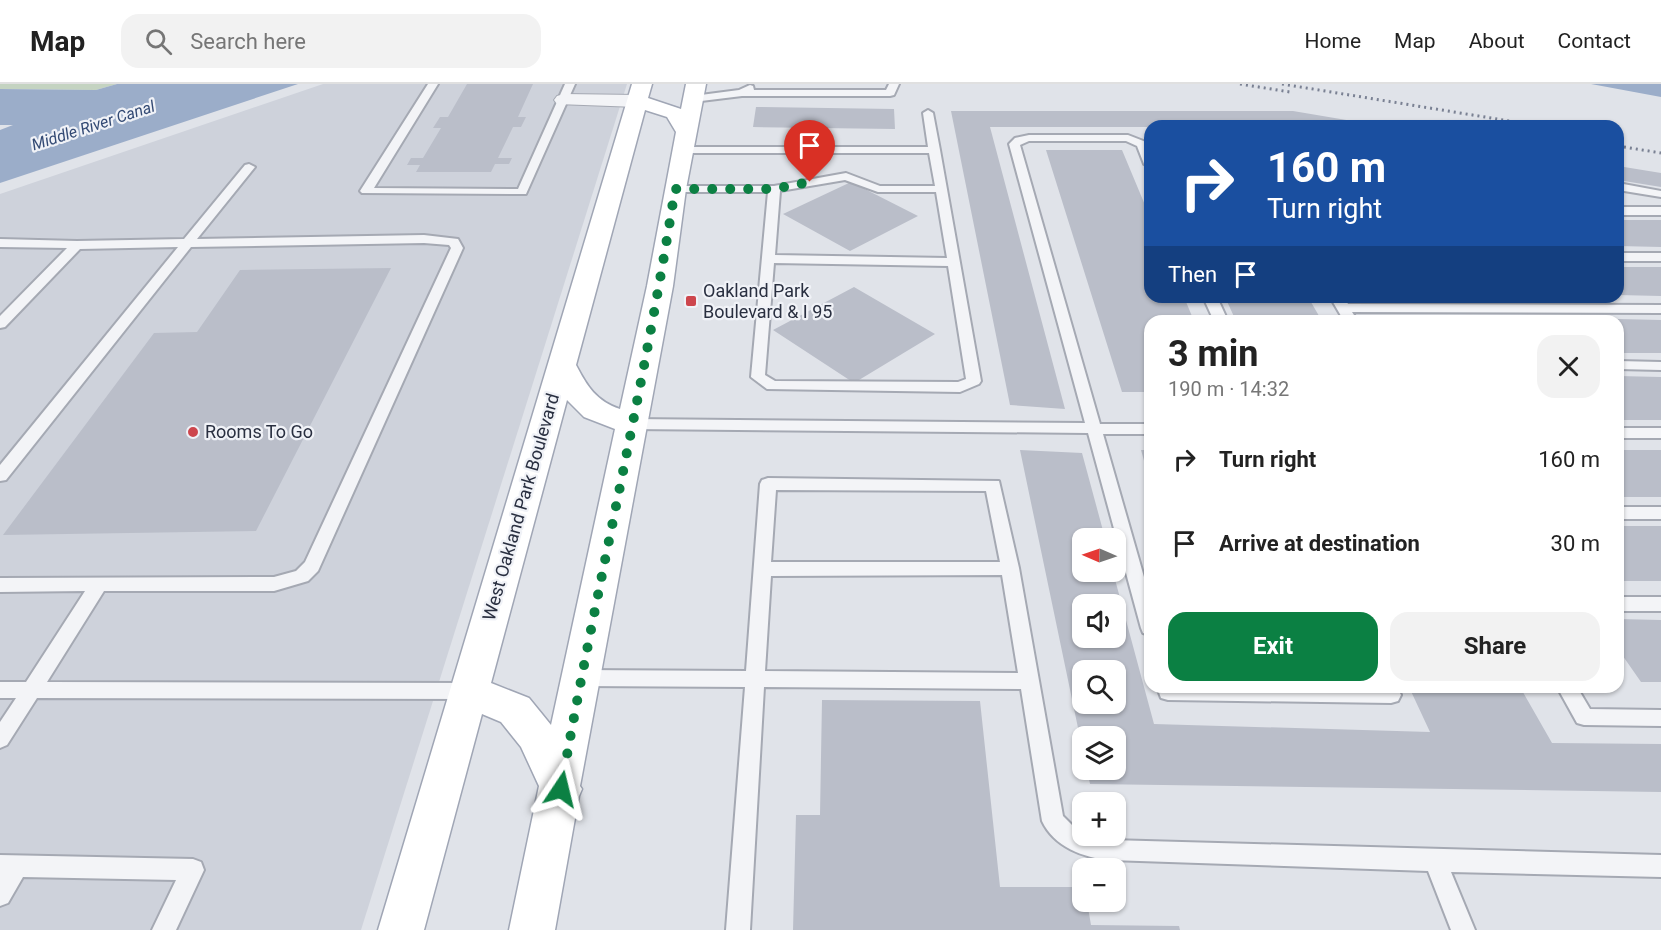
<!DOCTYPE html>
<meta charset="utf-8">
<style>
:root{--surface:#fff;--page:#f2f2f2;--text:#222;--muted:#767676;--line:#e0e0e0;--accent:#0b8043}
body{margin:0;font-family:Roboto,sans-serif;background:var(--page);color:var(--text);height:100vh;display:flex;flex-direction:column;font-size:22px;white-space:nowrap}
*{box-sizing:border-box;margin:0}
p{font-size:20px;color:var(--muted)}
.icon{flex:none;width:33px;height:33px;fill:none;stroke:currentColor;stroke-width:2;stroke-linecap:round;stroke-linejoin:round}
.map{position:relative;flex:1;overflow:hidden}
.side{position:absolute;left:1144px;top:231px;width:480px;height:378px;display:flex;flex-direction:column;background:var(--surface);border-radius:18px;box-shadow:0 2px 4px #0004}
.side>*{flex:none}
.hud{position:absolute;left:1144px;top:36px;width:480px;height:183px;border-radius:18px;box-shadow:0 2px 4px #0004;background:#1a4fa0;color:#fff;overflow:hidden}
.needle{width:39px;rotate:272deg}
.tools{position:absolute;left:1072px;top:444px;display:grid;gap:12px}
.tools a{display:grid;place-items:center;width:54px;height:54px;border-radius:12px;background:var(--surface);box-shadow:0 2px 4px #0004;font-size:30px}
.pin{position:absolute;display:grid;place-items:center;width:51px;height:51px;color:#fff;margin:-62px -26px;border-radius:50% 50% 50% 0;rotate:-45deg;box-shadow:0 0 6px #0007}
.pin .icon{rotate:45deg}
.me{position:absolute;width:66px;margin:-33px;rotate:10deg;stroke-linejoin:round;filter:drop-shadow(0 0 4px #0008)}
.turn{display:flex;align-items:center;gap:21px;height:126px;padding:0 24px;font-size:27px}
.turn .icon{width:78px;height:78px;stroke-width:2.5}
.turn b{display:block;font-size:42px;line-height:51px}
.then{display:flex;align-items:center;height:57px;padding:0 24px;background:#0003;gap:12px;font-size:22px}
.round{display:grid;place-items:center;flex:none;width:63px;height:63px;border-radius:18px;background:var(--page)}
.overview{display:flex;align-items:center;justify-content:space-between;height:102px;padding:0 24px}
h1{font-size:36px;font-weight:700;line-height:45px}
.primary-button{display:flex;gap:12px;margin-top:auto;padding:12px 24px}
.primary-button a{flex:1;height:69px;border-radius:18px;background:var(--accent);color:#fff;font-size:24px;font-weight:700;line-height:69px;text-align:center}
.primary-button a+a{background:var(--page);color:var(--text)}
ul{padding:0;list-style:none}
li{display:flex;align-items:center;gap:18px;height:84px;padding:0 24px}
li div{flex:1}
li b{display:block;font-size:22px}
li em{font-style:normal}
header{display:flex;align-items:center;gap:36px;box-sizing:border-box;height:84px;padding:0 30px;background:var(--surface);border-bottom:2px solid var(--line)}
header strong{font-size:28px}
nav{display:flex;gap:33px;margin-inline-start:auto;font-size:21px}
.search{width:420px;height:54px;background:var(--page);display:flex;align-items:center;gap:15px;box-sizing:border-box;padding:0 21px;border-radius:18px;color:var(--muted);font-size:22px}
.map>svg:first-child{display:block}
.built{fill:#ced2db}
.green{fill:#c4d3c1}
.water{fill:#9badc9}
.building{fill:#babec9;fill-rule:evenodd}
.lines{fill:none;stroke-linecap:round;stroke-linejoin:round}
.lane-casing{stroke:#a5a9b3;stroke-width:4}
.street-casing{stroke:#a5a9b3;stroke-width:2}
.primary-casing{stroke:#a0a6b5;stroke-width:3}
.lane{fill:#f3f4f7;fill-rule:evenodd}
.street{fill:#f3f4f7;fill-rule:evenodd}
.primary{fill:#fff;fill-rule:evenodd}
.rail{stroke:#7a8193;stroke-width:3;stroke-dasharray:2 4;stroke-linecap:butt}
.route{stroke:#0b8043;stroke-width:10;stroke-dasharray:0 18}
.poi-dot{fill:#cd464d;stroke:#f0f2f7;stroke-width:2}
.labels{text-anchor:middle;stroke-width:4.5;stroke-linejoin:round;paint-order:stroke}
.far-water-label{font-size:16px;font-style:italic;fill:#334a74;stroke:#f0f2f7}
.poi-label{font-size:18px;fill:#292f40;stroke:#f0f2f7;text-anchor:start}
.street-label{font-size:18px;fill:#292f40;stroke:#f0f2f7}
</style>
<header>
<strong>Map</strong>
<div class="search"><svg class="icon" aria-label="search" viewBox="0 0 24 24"><circle cx="10" cy="10" r="6"/><path d="M15 15l6 6"/></svg>Search here</div>
<nav><a>Home</a><a>Map</a><a>About</a><a>Contact</a></nav>
</header>
<div class="map">
<svg width="1661" height="846" viewBox="0 0 1661 846">
<rect width="100%" height="100%" fill="#e0e3e9"/>
<!-- built -->
<path class="built" d="M323,0h304l-266,846h-361v-736z"/>
<!-- green -->
<path class="green" d="M0,0h117l-21,6 -96,-1z"/>
<!-- water -->
<path class="water" d="M117,0h181l-298,99v-53l13,-5h-13v-36l96,1z
M1591,0h70v13z"/>
<!-- building -->
<path class="building" d="M467,0h66l-15,33h8l-5,10h-8l-15,31h14l-3,6h-14l-4,8h-75l4,-7h-13l4,-7h12l18,-30h-8l7,-11h8z
M756,23l138,2 1,20 -142,-2z
M951,27h342l83,14 -67,1 -14,-2 -87,-1 2,3h-60v8l-3,-7h-157l75,282 -55,-4z
M1046,66h76l28,67v80h34l10,24h-44v71h-28z
M1618,82l43,7v14l-43,-7z
M851,98l67,34 -68,35 -67,-37z
M1618,136h43v27l-43,-1z
M1618,183h43v29l-43,-1z
M391,184l-135,263 -253,4 151,-202 43,-1 43,-62z
M854,203l81,47 -81,49 -81,-53z
M1225,213h83l14,24h-86z
M1403,233l196,2 -1,2h-192z
M1618,235l43,1v33h-43z
M1618,292l43,1v43h-43z
M1020,366l62,3 23,85h-22v34h30l41,152 276,8 -21,-45h111l32,56 109,1v48l-571,-8 -3,-14h29v-34h-33l-1,11zM1083,520h33v34h-33zM1083,586h33v34h-33z
M1141,366h9v32z
M1618,366h43v47h-43z
M1618,442h43v55h-43z
M1618,535l43,1v62h-20l-23,-33z
M822,616l158,1 20,186h83v15h4l4,23 88,1 1,4h-387l3,-115h24z"/>
<g class="lines">
<defs>
<path id="lane" d="M428,0h10l-64,104 144,1 47,-105h10l-49,110 -164,-1 -2,-2z
M889,0h10l-5,11 -4,1h-148l-49,6 -5,-3 5,-3 46,-6 11,-5 3,1 1,4h132z
M928,26l5,3 7,37 41,231 -2,3 -19,8 -193,-3 -16,-12 17,-185h-93l-6,-3 6,-3h99l72,-13 34,13h55l-6,-33h-245l-5,-3 5,-3h244l-5,-34zM845,96l33,12h58l11,66 -172,-3 5,-64zM774,179l174,3 18,113 -8,3 -183,-1 -10,-6z
M1029,51h99l18,7 4,10v15l-6,-3 -7,-18 -11,-5h-97l-9,4 80,279h50v10h-47l47,164v37l-7,-2 -2,-5 -53,-195 -457,-4 -8,-5 8,-5 454,4 -76,-279 6,-6z
M249,80l6,3 -58,72 227,-4 34,4 5,9 -145,323 -10,10 -34,10h-170l-57,91 422,1 7,2 3,6 -3,6 -7,2 -432,-1 -30,47 -7,3v-26l16,-24h-16v-16h26l59,-91 -85,1v-14l274,-1 22,-6 9,-9 146,-314 -2,-3 -25,-2 -233,4 -185,233 -6,1v-16l178,-218 -98,2 -75,78 -5,1v-12l67,-68 -67,-1v-8l77,2 107,-2 61,-74z
M1618,99l43,8v6l-43,-7z
M1618,123h43v8h-43z
M1618,169h43v8h-43z
M1203,213h14l11,24h-14z
M1330,213h14l4,7 313,1v8l-309,-1 6,9h-14z
M1618,277l43,1v8l-43,-1z
M1618,344h43v10h-43z
M768,394l231,3 20,87 44,248 20,20 27,4 551,15v22l-210,-5 24,58h-24l-23,-59 -318,-11c-26,-2 -56,-13 -68,-39l-21,-132 -257,-2 -14,243h-24l19,-243 -165,-1 -7,-2 -3,-6 3,-6 7,-2 166,1 14,-187 2,-4zM776,406l210,1 14,71h-229zM1002,491l16,98 -253,-2 6,-95z
M1618,423h43v12h-43z
M1618,513h43v14h-43z
M1157,603h240l4,8 -3,6 -7,2 -223,-3 -7,-2z
M1557,603h20l13,22 71,1v16l-77,-1 -7,-2z
M0,771l193,4 8,3 3,8 -28,60h-24l24,-50 -153,-3 -15,26 -8,3z"/>
<path id="street" d="M564,10l73,1 7,2 3,4 -3,4 -7,2 -80,-3 -3,-4 3,-4z"/>
<path id="primary" d="M632,0h20l-4,14 33,11 5,-25h20l-20,105 -13,97 -93,500 2,3 -3,7 -24,134h-46l30,-144 -18,-39 -20,-25 -19,-8 -58,216h-46zM645,26l22,7 9,15 -29,154 -27,123c-24,-8 -33,-23 -44,-44zM567,316l17,17 31,12 -64,296 -22,-27 -38,-15z"/>
</defs>
<!-- lane casing -->
<use href="#lane" class="lane-casing"/>
<!-- street casing -->
<use href="#street" class="street-casing"/>
<!-- primary casing -->
<use href="#primary" class="primary-casing"/>
<!-- lane -->
<use href="#lane" class="lane"/>
<!-- street -->
<use href="#street" class="street"/>
<!-- primary -->
<use href="#primary" class="primary"/>
<!-- rail -->
<path class="rail" d="M1240,0l50,8
M1282,0l258,42
M1618,62l43,7"/>
</g>
<g class="lines">
<!-- route -->
<path class="route" d="M561,705c35,-201 83,-399 114,-600h99l36,-7"/>
</g>
<!-- markers -->
<g class="poi-dot">
<rect x="685" y="211" width="12" height="12" rx="3"/>
<circle cx="193" cy="348" r="6"/>
</g>
<g class="labels">
<!-- far-water labels -->
<g class="far-water-label">
<text transform="translate(93 41) rotate(-18)" y="6">Middle River Canal</text>
</g>
<!-- poi labels -->
<g class="poi-label">
<text x="703" y="213">Oakland Park<tspan x="703" dy="21">Boulevard &amp; I 95</tspan></text>
<text x="205" y="354">Rooms To Go</text>
</g>
<!-- street labels -->
<g class="street-label">
<text transform="translate(521 423) rotate(-74)" y="6">West Oakland Park Boulevard</text>
</g>
</g>
</svg>
<div class="tools">
<a><svg class="needle" viewBox="-14 -14 28 28"><path d="M0-13l5 13h-10z" fill="#e53935"/><path d="M0 13l5-13h-10z" fill="#767676"/></svg></a>
<a><svg class="icon" aria-label="sound" viewBox="0 0 24 24"><path d="M4 9h4l5-4v14l-5-4H4zM17 9q2 3 0 6"/></svg></a>
<a><svg class="icon" aria-label="search" viewBox="0 0 24 24"><circle cx="10" cy="10" r="6"/><path d="M15 15l6 6"/></svg></a>
<a><svg class="icon" aria-label="layers" viewBox="0 0 24 24"><path d="M12 4l9 5-9 5-9-5zM3 14l9 5 9-5"/></svg></a>
<a>+</a>
<a>−</a>
</div>
<div class="pin" style="left:810px;top:98px;background:#d93025"><svg class="icon" aria-label="arrive" viewBox="0 0 24 24"><path d="M6 21V4h12l-3 4 3 4H6"/></svg></div>
<svg class="me" style="left:561px;top:705px" viewBox="-20 -20 40 40"><path d="M0-17L14 15 0 8-14 15z" fill="#0b8043" stroke="#fff" stroke-width="4"/></svg>
<div class="hud">
<div class="turn"><svg class="icon" aria-label="right" viewBox="0 0 24 24"><path d="M7 20v-9h11M14 6l5 5-5 5"/></svg><div><b>160 m</b>Turn right</div></div>
<div class="then">Then<svg class="icon" aria-label="arrive" viewBox="0 0 24 24"><path d="M6 21V4h12l-3 4 3 4H6"/></svg></div>
</div>
<section class="side">
<div class="overview"><div><h1>3 min</h1><p>190 m · 14:32</p></div><a class="round"><svg class="icon" aria-label="close" viewBox="0 0 24 24"><path d="M6 6l12 12M18 6L6 18"/></svg></a></div>
<ul>
<li><svg class="icon" aria-label="right" viewBox="0 0 24 24"><path d="M7 20v-9h11M14 6l5 5-5 5"/></svg><div><b>Turn right</b></div><em>160 m</em></li>
<li><svg class="icon" aria-label="arrive" viewBox="0 0 24 24"><path d="M6 21V4h12l-3 4 3 4H6"/></svg><div><b>Arrive at destination</b></div><em>30 m</em></li>
</ul>
<div class="primary-button"><a>Exit</a><a>Share</a></div>
</section>
</div>
